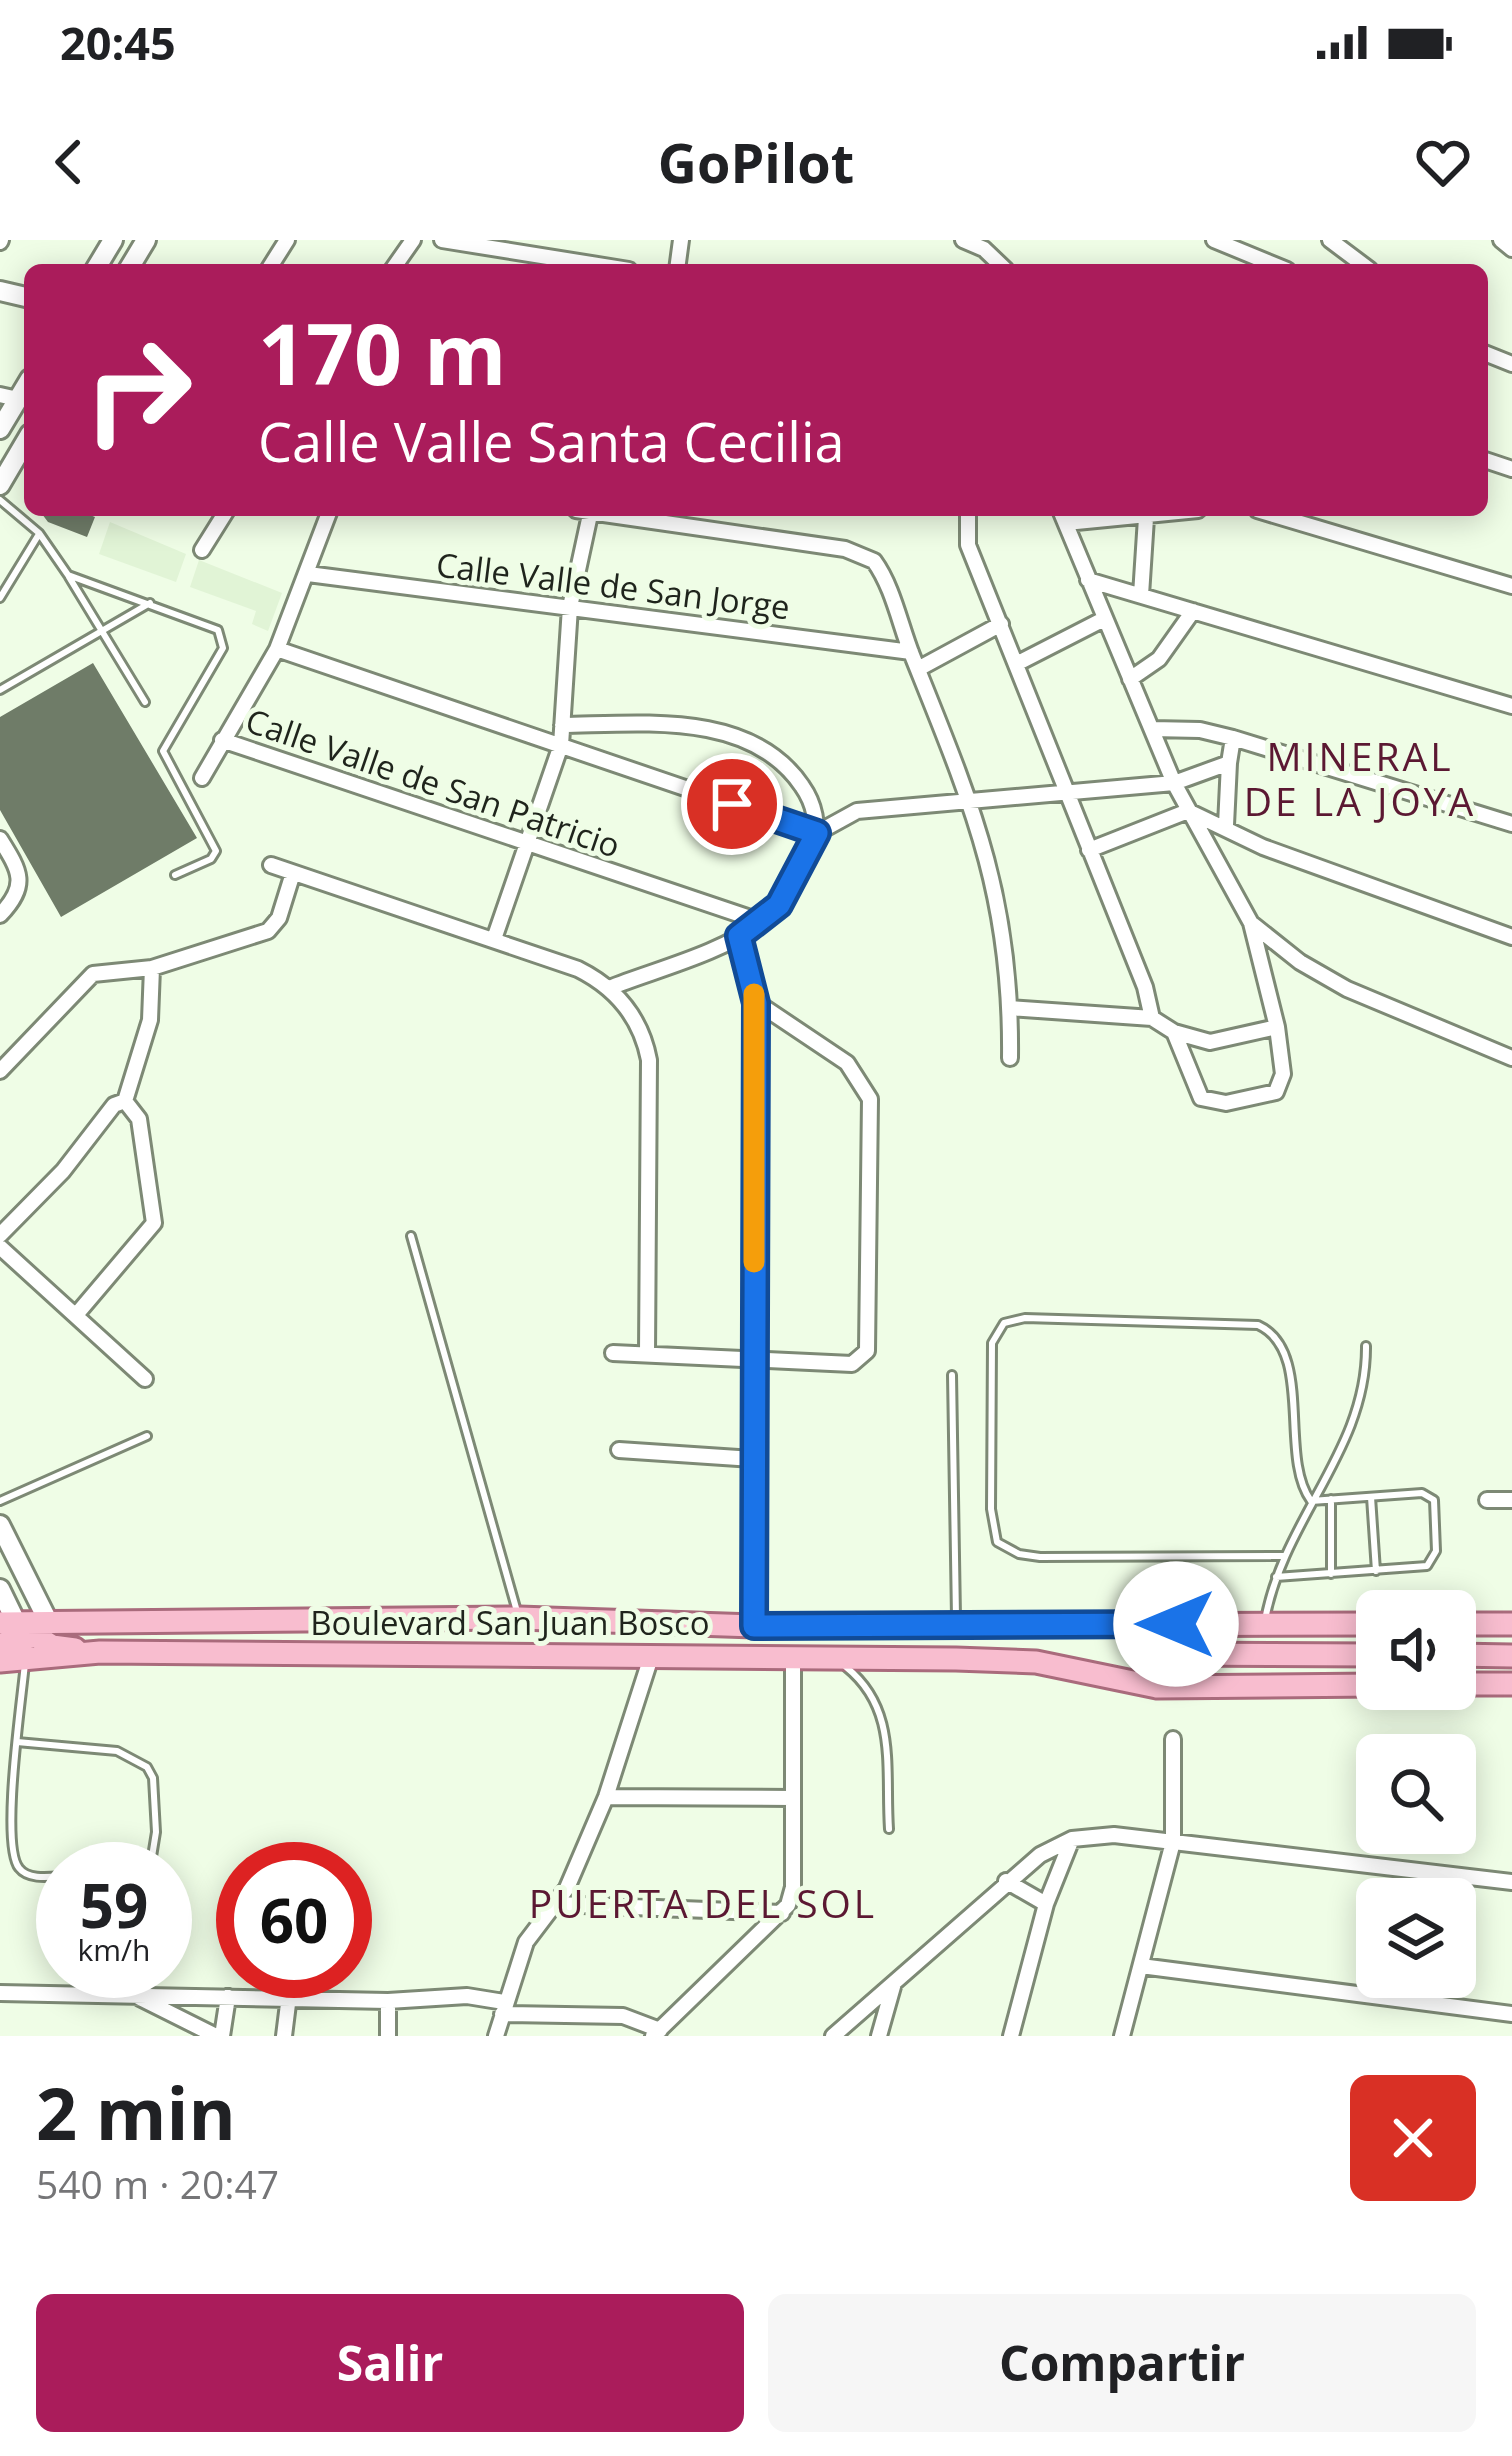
<!DOCTYPE html>
<html lang="es">
<meta charset="utf-8">
<style>
:root{--surface:#fff;--page:#f6f6f6;--text:#202124;--muted:#757577;--accent:#aa1c5b}
body{margin:0;font-family:"Open Sans",sans-serif;background:var(--page);color:var(--text);height:100vh;display:flex;flex-direction:column;font-size:45px;white-space:nowrap}
*{box-sizing:border-box;margin:0}
p{font-size:39px;color:var(--muted)}
.icon{flex:none;width:66px;height:66px;fill:none;stroke:currentColor;stroke-width:2;stroke-linecap:round;stroke-linejoin:round}
.map{position:relative;height:1796px;overflow:hidden}
.sheet{display:flex;flex-direction:column;background:var(--surface);flex:1}
.sheet>*{flex:none}
.guide{position:absolute;left:24px;top:24px;width:1464px;height:252px;border-radius:18px;box-shadow:0 6px 30px #0003;background:#aa1c5b;color:#fff;overflow:hidden}
.buttons{position:absolute;left:1356px;top:1350px;display:grid;gap:24px}
.buttons a{display:grid;place-items:center;width:120px;height:120px;border-radius:18px;background:var(--surface);box-shadow:0 6px 30px #0003;font-size:60px}
.speed{position:absolute;left:36px;top:1602px;display:flex;gap:24px;font-size:60px;font-weight:700;text-align:center}
.speed>*{display:grid;place-content:center;width:156px;height:156px;border-radius:50%;background:var(--surface);box-shadow:0 6px 30px #0003;line-height:1}
.speed small{font-size:30px;font-weight:400}
.speed .limit{border:18px solid #d22;background:#fff;color:#111}
.pin{position:absolute;display:grid;place-items:center;width:102px;height:102px;color:#fff;margin:-51px;border:6px solid #fff;border-radius:50%;box-shadow:0 3px 12px #0007}
.me{position:absolute;width:132px;margin:-66px;rotate:270deg;stroke-linejoin:round;filter:drop-shadow(0 0 9px #0008)}
.turn{display:flex;align-items:center;gap:42px;height:252px;padding:0 36px;font-size:54px}
.turn .icon{width:156px;height:156px;stroke-width:2.5}
.turn b{display:block;font-size:84px;line-height:102px}
.round{display:grid;place-items:center;flex:none;width:126px;height:126px;border-radius:18px;background:var(--page)}
.overview{display:flex;align-items:center;justify-content:space-between;height:204px;padding:0 36px}
h1{font-size:72px;font-weight:700;line-height:90px}
.action{display:flex;gap:24px;margin-top:auto;padding:24px 36px}
.action a{flex:1;height:138px;border-radius:18px;background:var(--accent);color:#fff;font-size:48px;font-weight:700;line-height:138px;text-align:center}
.action a+a{background:var(--page);color:var(--text)}
.status{display:flex;justify-content:space-between;align-items:center;height:84px;padding:0 60px;background:var(--surface);direction:ltr}
.status svg{height:33px;fill:currentColor}
header{display:flex;justify-content:space-between;align-items:center;height:156px;padding:0 36px;background:var(--surface);font-size:54px;font-weight:700}
.map>svg:first-child{display:block}
.built{fill:#e1f4d6}
.building{fill:#6f7c68}
.lines{fill:none;stroke-linecap:round;stroke-linejoin:round}
.lane-casing{stroke:#7d8975;stroke-width:12}
.street-casing{stroke:#7d8975;stroke-width:20}
.secondary-casing{stroke:#7d8975;stroke-width:24}
.primary-casing{stroke:#a96b7c;stroke-width:27}
.lane{stroke:#fff;stroke-width:6}
.street{stroke:#fff;stroke-width:14}
.secondary{stroke:#fff;stroke-width:18}
.primary{stroke:#f8bdcf;stroke-width:21}
.route-casing{stroke:#114b97;stroke-width:30}
.route{stroke:#1a73e8;stroke-width:21}
.slow{stroke:#f59e0b;stroke-width:21}
.labels{text-anchor:middle;stroke-width:10;stroke-linejoin:round;paint-order:stroke}
.street-label{font-size:33px;fill:#1f241c;stroke:#effde6}
.quarter-label{font-size:39px;letter-spacing:3px;fill:#5b1832;stroke:#effde6}
</style>
<div class="status"><b>20:45</b><svg viewBox="0 0 49 12"><path d="M0 12V9h3v3zM5 12V6h3v6zM10 12V3h3v9zM15 12V0h3v12zM26 1h20v11H26zM47 4h2v5h-2z"/></svg></div>
<header><svg class="icon" aria-label="back" viewBox="0 0 24 24"><path d="M15 5l-7 7 7 7"/></svg>GoPilot<svg class="icon" aria-label="heart" viewBox="0 0 24 24"><path d="M12 20l-8-8c-3-5 5-10 8-4 3-6 11-1 8 4z"/></svg></header>
<div class="map">
<svg width="1512" height="1796" viewBox="0 0 1512 1796">
<rect width="100%" height="100%" fill="#effde6"/>
<!-- built -->
<path class="built" d="M110,282l76,32 -10,28 -77,-28z
M199,320l83,33 -14,38 -16,-7 4,-13 -66,-24z"/>
<!-- building -->
<path class="building" d="M39,270h38l18,7 -8,20 -39,-15z
M93,423l104,175 -136,79 -61,-107v-93z"/>
<g class="lines">
<defs>
<path id="lane" d="M0,260l39,33 29,42 150,55 5,18 -60,103 53,100 -5,8 -36,16
M69,337l76,125
M0,358l39,-64
M0,450l150,-87
M411,996l107,379
M952,1135l4,242
M1371,1257l5,74
M1331,1259v75
M0,1261l147,-65
M1276,1337l151,-11 9,-15 -2,-51 -12,-7 -111,8c-33,-45 4,-150 -53,-176l-233,-7 -21,5 -12,20 -1,166 6,33 22,12 21,3 244,-1
M1265,1380c19,-103 102,-170 101,-274
M25,1423c-3,35 -25,181 -6,205 9,12 30,9 44,8
M846,1427c52,42 39,100 43,162
M17,1502l100,9 30,16 6,11 3,54 -6,37"/>
<path id="street" d="M442,0l187,30
M963,0l21,9 22,21
M1214,0l73,30
M1330,0l40,30
M1501,0l11,9
M0,2l1,-2
M268,30l19,-30
M392,30l21,-30
M677,30l4,-30
M1482,112l30,12
M0,155l18,4
M1482,219l30,10
M576,270l269,39 29,12c19,26 26,64 38,94 59,147 100,240 98,403
M968,270v35l177,442 7,31
M1060,270l114,273 77,140 49,39 47,27 165,69
M1257,270l255,76
M1066,283l132,-13
M202,310l25,-40
M308,334l603,78
M1088,340l424,126
M1141,355l5,-77
M277,409l540,184
M1016,424l88,-45
M918,429l83,-45
M1130,439l29,-20 34,-48
M562,485c78,-1 189,-15 240,61 12,17 18,40 10,60 -10,28 -26,58 -50,76 -42,32 -105,47 -153,66
M1152,489l48,1 33,8
M222,500l540,182
M202,538l75,-129 53,-139
M1226,585l3,-62
M817,593l40,-22 317,-28 55,-20 4,-25 279,86
M0,599c20,32 29,46 0,76
M1089,610l99,-39 75,36 249,90
M271,625l307,104c38,19 63,49 71,91l-2,294
M739,696l17,66 -2,624
M494,699l67,-194 9,-138 21,-97
M1010,768l142,10 22,14 36,10 67,-15 -26,-104
M1174,792l27,66 25,5 50,-11 7,-18 -6,-47
M0,831l93,-97 59,-6 116,-37 11,-13 14,-45
M0,995l63,-64 51,-66 11,-4 25,-81 2,-52
M0,1007l145,132
M76,1075l78,-92 -15,-104 -14,-18
M613,1113l239,11 15,-13 3,-252 -23,-36 -91,-61
M619,1210l134,9
M1487,1260h25
M606,1557l186,1
M1006,1641l40,23
M557,1664l225,9
M1141,1726l371,48
M0,1753l388,8 79,-5 37,6
M140,1758l76,38
M502,1774l121,2 37,14
M222,1796l6,-39
M284,1796l5,-40
M388,1796v-35
M496,1796l30,-94 41,-54 39,-91 45,-140
M653,1796l135,-131 5,-18v-231
M833,1796l207,-181 32,-16 42,-4 398,47
M879,1796l15,-53
M1011,1796l35,-132 26,-65
M1122,1796l51,-194v-103"/>
<path id="secondary" d="M95,30l18,-30
M128,30l18,-30
M0,51l30,7
M0,189l30,-50
M0,245l30,-51
M0,1285l48,96
M0,1349l17,35"/>
<path id="primary" d="M0,1383l519,-5 235,8 623,-2
M17,1384l35,22 23,3
M1455,1384h57
M0,1405l37,-10
M1455,1415l57,1
M0,1421l100,-9 856,7 80,3 121,25 220,-2
M1455,1444h57
M1157,1447l-10,-21 18,-12 212,1"/>
</defs>
<!-- lane casing -->
<use href="#lane" class="lane-casing"/>
<!-- street casing -->
<use href="#street" class="street-casing"/>
<!-- secondary casing -->
<use href="#secondary" class="secondary-casing"/>
<!-- primary casing -->
<use href="#primary" class="primary-casing"/>
<!-- lane -->
<use href="#lane" class="lane"/>
<!-- street -->
<use href="#street" class="street"/>
<!-- secondary -->
<use href="#secondary" class="secondary"/>
<!-- primary -->
<use href="#primary" class="primary"/>
</g>
<g class="lines">
<defs>
<path id="route" d="M732,564l85,29 -38,72 -40,31 17,67 -2,623 422,-2"/>
</defs>
<!-- route casing -->
<use href="#route" class="route-casing"/>
<!-- route -->
<use href="#route" class="route"/>
<!-- slow -->
<path class="slow" d="M754,1022v-268"/>
</g>
<g class="labels">
<!-- street labels -->
<g class="street-label">
<text transform="translate(613 346) rotate(7)" y="12">Calle Valle de San Jorge</text>
<text transform="translate(433 543) rotate(19)" y="12">Calle Valle de San Patricio</text>
<text x="510" y="1395">Boulevard San Juan Bosco</text>
</g>
<!-- quarter labels -->
<g class="quarter-label">
<text x="1360" y="531">MINERAL<tspan x="1360" dy="45">DE LA JOYA</tspan></text>
<text x="703" y="1678">PUERTA DEL SOL</text>
</g>
</g>
</svg>
<div class="buttons">
<a><svg class="icon" aria-label="sound" viewBox="0 0 24 24"><path d="M4 9h4l5-4v14l-5-4H4zM17 9q2 3 0 6"/></svg></a>
<a><svg class="icon" aria-label="search" viewBox="0 0 24 24"><circle cx="10" cy="10" r="6"/><path d="M15 15l6 6"/></svg></a>
<a><svg class="icon" aria-label="layers" viewBox="0 0 24 24"><path d="M12 4l9 5-9 5-9-5zM3 14l9 5 9-5"/></svg></a>
</div>
<div class="speed"><div>59<small>km/h</small></div><div class="limit">60</div></div>
<div class="pin" style="left:732px;top:564px;background:#d93025"><svg class="icon" aria-label="arrive" viewBox="0 0 24 24"><path d="M6 21V4h12l-3 4 3 4H6"/></svg></div>
<svg class="me" style="left:1176px;top:1384px" viewBox="-20 -20 40 40"><circle r="19" fill="#fff"/><path d="M0-13L10 11 0 6-10 11z" fill="#1a73e8"/></svg>
<div class="guide">
<div class="turn"><svg class="icon" aria-label="right" viewBox="0 0 24 24"><path d="M7 20v-9h11M14 6l5 5-5 5"/></svg><div><b>170 m</b>Calle Valle Santa Cecilia</div></div>
</div>
</div>
<section class="sheet">
<div class="overview"><div><h1>2 min</h1><p>540 m · 20:47</p></div><a class="round" style="background:#d93025;color:#fff"><svg class="icon" aria-label="close" viewBox="0 0 24 24"><path d="M6 6l12 12M18 6L6 18"/></svg></a></div>
<div class="action"><a>Salir</a><a>Compartir</a></div>
</section>
